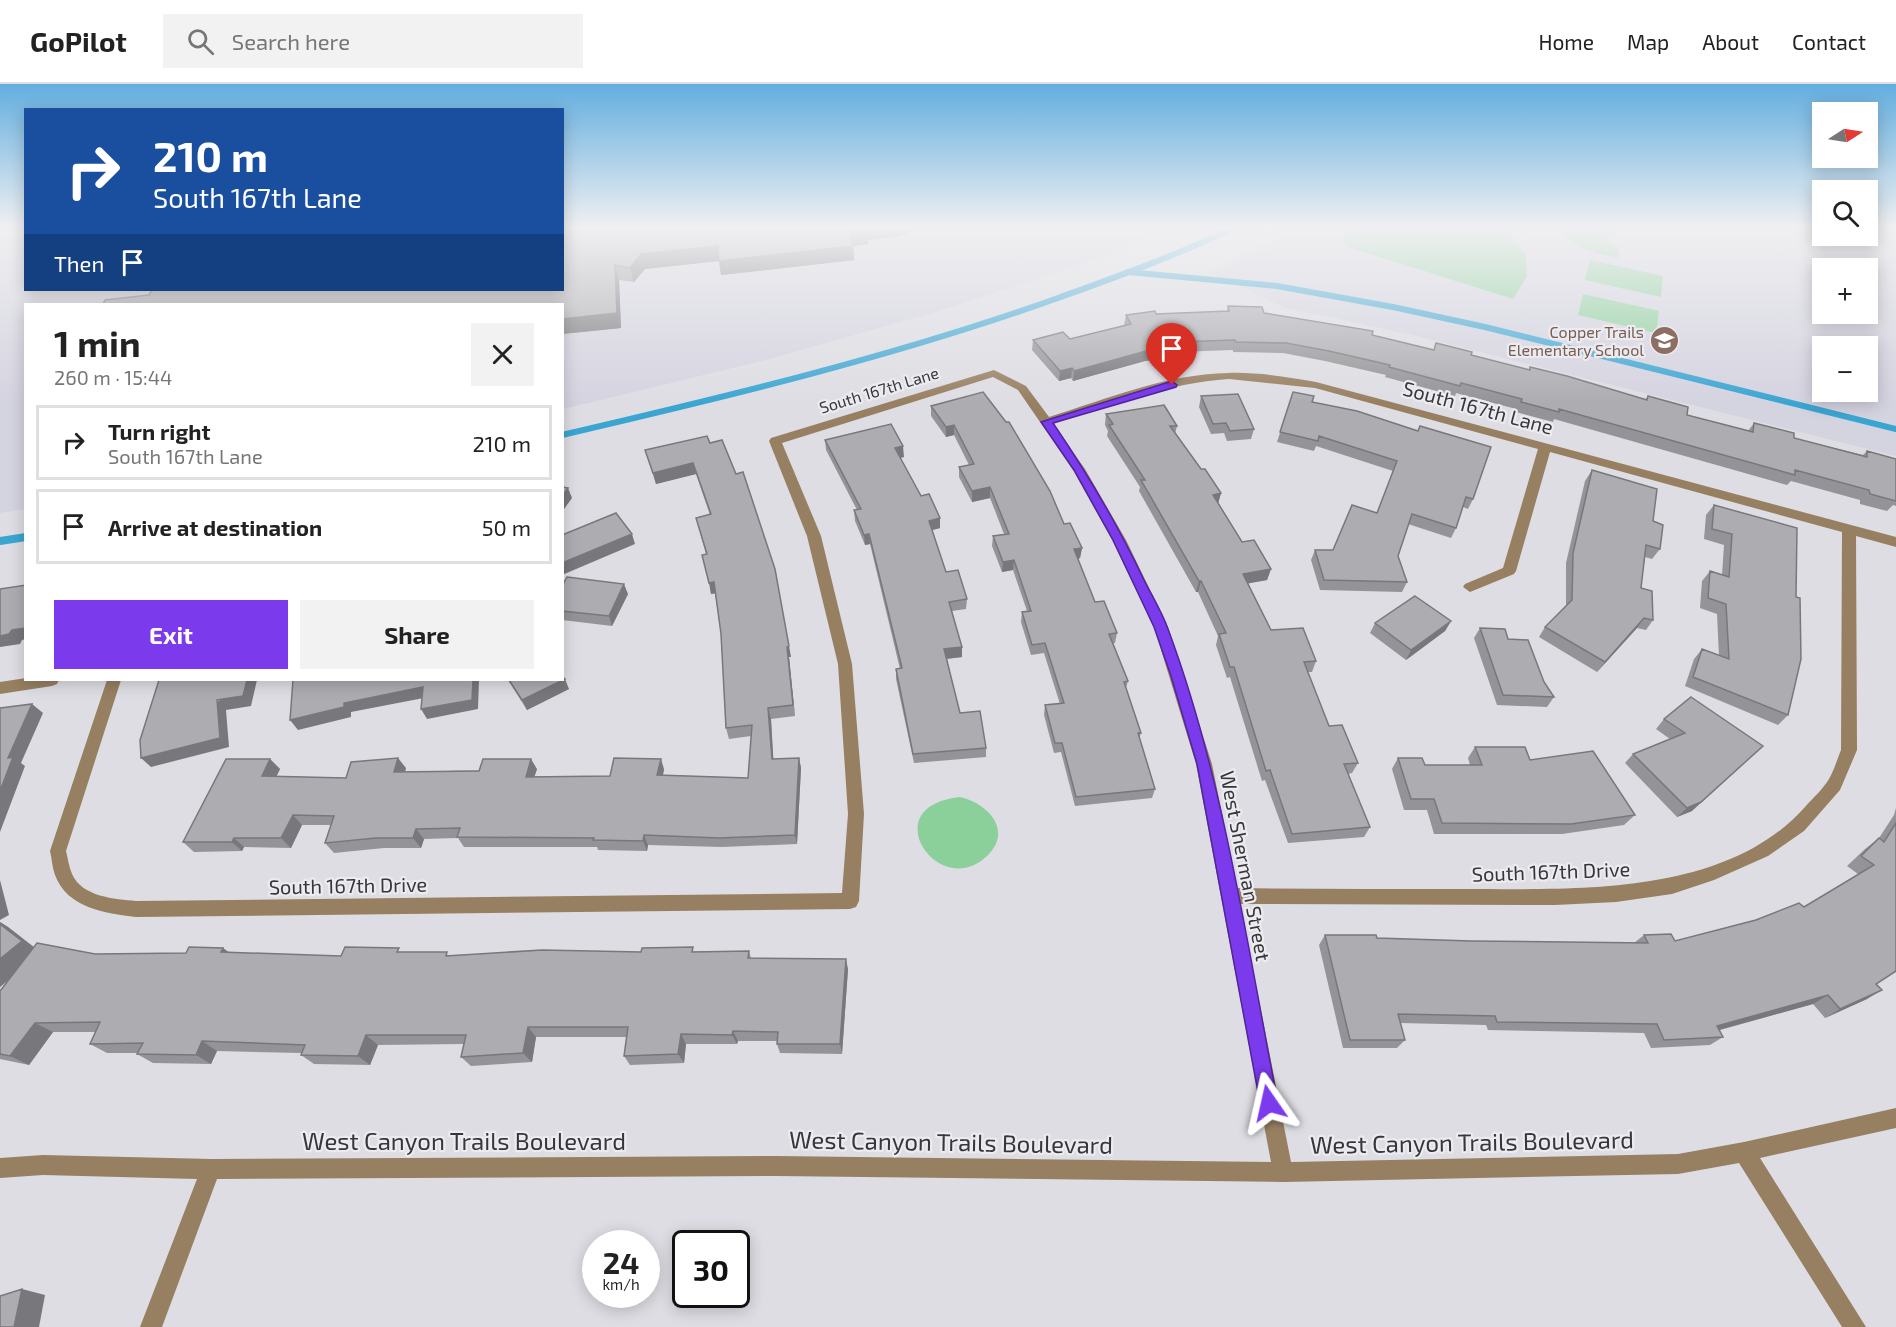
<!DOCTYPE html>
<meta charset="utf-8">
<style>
:root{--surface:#fff;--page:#f2f2f2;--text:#222;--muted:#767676;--line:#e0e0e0;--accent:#7c3aed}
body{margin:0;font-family:"Exo 2",sans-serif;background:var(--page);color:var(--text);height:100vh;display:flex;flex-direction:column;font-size:22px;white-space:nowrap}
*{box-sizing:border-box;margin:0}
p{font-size:20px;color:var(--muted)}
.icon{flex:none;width:33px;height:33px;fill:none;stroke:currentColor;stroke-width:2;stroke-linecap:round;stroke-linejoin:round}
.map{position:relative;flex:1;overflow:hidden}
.side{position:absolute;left:24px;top:219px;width:540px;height:378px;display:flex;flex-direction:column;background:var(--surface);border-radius:0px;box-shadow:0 3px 15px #0003}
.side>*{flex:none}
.banner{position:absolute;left:24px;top:24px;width:540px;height:183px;border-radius:0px;box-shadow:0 3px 15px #0003;background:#1a4fa0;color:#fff;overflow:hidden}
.needle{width:39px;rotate:78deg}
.controls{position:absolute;left:1812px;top:18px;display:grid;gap:12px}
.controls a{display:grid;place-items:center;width:66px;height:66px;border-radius:0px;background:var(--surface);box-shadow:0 3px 15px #0003;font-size:30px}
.speed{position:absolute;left:582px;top:1146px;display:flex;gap:12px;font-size:30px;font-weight:700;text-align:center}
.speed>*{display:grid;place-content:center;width:78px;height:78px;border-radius:50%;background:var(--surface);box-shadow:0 3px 15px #0003;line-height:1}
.speed small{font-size:15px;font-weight:400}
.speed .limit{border:3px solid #111;border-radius:9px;background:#fff;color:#111}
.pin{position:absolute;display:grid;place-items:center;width:51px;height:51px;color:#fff;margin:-62px -26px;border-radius:50% 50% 50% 0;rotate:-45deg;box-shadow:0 0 6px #0007}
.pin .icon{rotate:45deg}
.me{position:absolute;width:66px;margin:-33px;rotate:349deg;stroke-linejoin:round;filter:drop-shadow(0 0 4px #0008)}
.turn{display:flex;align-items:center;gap:21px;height:126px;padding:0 30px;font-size:27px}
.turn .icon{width:78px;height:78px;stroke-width:2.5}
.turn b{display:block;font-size:42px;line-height:51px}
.then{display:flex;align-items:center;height:57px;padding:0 30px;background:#0003;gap:12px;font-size:22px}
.round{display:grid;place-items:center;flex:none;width:63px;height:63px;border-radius:0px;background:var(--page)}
.head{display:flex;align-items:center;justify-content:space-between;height:102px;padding:0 30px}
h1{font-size:36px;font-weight:700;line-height:45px}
.button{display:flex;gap:12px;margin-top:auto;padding:12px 30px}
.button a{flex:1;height:69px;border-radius:0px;background:var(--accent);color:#fff;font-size:24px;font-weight:700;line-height:69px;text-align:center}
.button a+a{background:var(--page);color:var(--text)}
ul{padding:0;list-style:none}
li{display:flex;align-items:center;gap:18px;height:75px;margin:0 12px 9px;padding:0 18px;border:3px solid var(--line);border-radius:0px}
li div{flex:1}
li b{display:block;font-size:22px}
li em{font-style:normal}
header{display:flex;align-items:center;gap:36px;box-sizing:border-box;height:84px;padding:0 30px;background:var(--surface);border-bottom:2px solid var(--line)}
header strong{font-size:28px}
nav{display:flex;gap:33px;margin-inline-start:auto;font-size:21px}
.search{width:420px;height:54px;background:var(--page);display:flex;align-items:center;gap:15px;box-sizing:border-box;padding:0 21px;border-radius:0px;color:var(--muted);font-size:22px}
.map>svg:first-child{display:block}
.built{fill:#d4d3e0;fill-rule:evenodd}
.green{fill:#8bd09a}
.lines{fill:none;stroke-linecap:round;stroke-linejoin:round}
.stream-far1{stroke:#3ba5d2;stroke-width:6}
.stream{stroke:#3ba5d2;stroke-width:8}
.minor{fill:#977f61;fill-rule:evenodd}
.wall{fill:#949498}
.shaded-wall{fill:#78787c}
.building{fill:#acacb1;stroke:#78787c;stroke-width:1.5}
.route{fill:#7c3aed;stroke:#51269a;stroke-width:1.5}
.labels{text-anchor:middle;stroke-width:4.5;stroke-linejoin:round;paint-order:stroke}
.far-education-label{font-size:16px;fill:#785e54;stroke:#ebebf0;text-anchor:end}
.far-street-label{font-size:16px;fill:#373639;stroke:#ebebf0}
.street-label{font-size:20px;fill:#373639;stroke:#ebebf0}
.near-street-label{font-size:24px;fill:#373639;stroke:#ebebf0}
</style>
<header>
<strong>GoPilot</strong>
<div class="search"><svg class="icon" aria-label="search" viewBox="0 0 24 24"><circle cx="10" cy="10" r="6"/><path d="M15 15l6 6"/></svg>Search here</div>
<nav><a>Home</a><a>Map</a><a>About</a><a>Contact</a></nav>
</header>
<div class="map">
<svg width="1896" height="1243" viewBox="0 0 1896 1243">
<rect width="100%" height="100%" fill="#dedde3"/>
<!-- built -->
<path class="built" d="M0,145h25l1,61h536l1,-61h613l-58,23 -182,60 -170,48 -203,49 -1,-105h-536l-1,205 -25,4z
M1295,145h527v7h46v-7h28v227l-484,-121 -126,-27 -75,-35zM1822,184h46v46h-46zM1822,262h46v46h-46z"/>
<!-- green -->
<path class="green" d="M1350,145h156l20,27 1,20 -14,23 -165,-52 -7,-9z
M1560,145h47l7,5v2l-7,-1 3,7 9,7 -1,9c-23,-5 -45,-9 -58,-29z
M1590,176l73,16 -2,21 -76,-17z
M1583,210l76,17 -3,22 -78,-18z
M960,713c27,6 54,33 27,59 -48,46 -114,-50 -27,-59z"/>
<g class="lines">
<!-- stream-far1 -->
<path class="stream-far1" d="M1128,188l149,14 116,21 92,20 411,102
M562,351c167,-39 334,-79 496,-137 58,-21 117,-42 173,-69"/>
<!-- stream -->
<path class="stream" d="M0,457l26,-4"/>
<!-- minor -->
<path class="minor" d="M994,286l32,16 23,31c58,-18 117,-43 179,-44 30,-1 59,4 88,9l580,155v10l-40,-11 1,214 -17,40 -36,41 -36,25 -54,24 -42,14 -56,8 -61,3 -315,-1 51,258 387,-8 66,-12 152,-34v20l-136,30 106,169h-24l-103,-164 -61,11 -395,8 -507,-6 -559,3 -55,148h-22l57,-148 -154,-4 -43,3v-20l43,-3 168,4 565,-3 495,6 -75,-398 -42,-137 -42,-87 -39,-70 -55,-80 -25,-13 -211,66 39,93 31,128 12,150 -5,87 -3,6 -6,2 -714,8c-31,-4 -69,-9 -81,-42 -3,-8 -3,-16 -5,-24l57,-171h14l-55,171c2,8 3,16 6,23 10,23 43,25 64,27l706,-8 6,-79 -10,-150 -31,-128 -38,-95 2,-3zM1229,295l86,9 223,61 -35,119 -38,16 -2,3 7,5 44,-18 2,-3 34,-119 292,80 -1,218c-4,10 -7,20 -12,29 -6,10 -16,19 -24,28 -81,91 -234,82 -346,82 -74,0 -148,0 -222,-1l-25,-124 -44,-137 -42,-87 -41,-71 -32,-45c58,-19 115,-41 176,-45z
M26,594v2h33l-2,4 -5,2 -52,8v-12z"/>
</g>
<!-- wall -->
<path class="wall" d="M562,145l339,7 -33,4v4l-15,2 1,14 -133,15 -2,-14 -74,8 -11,13 -15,-2 2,48 -59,6v-30l-413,-9z
M1228,222l144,29 61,15 38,5 58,15 1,-3 115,33 3,-4 39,19 61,16 6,-8 40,15 69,17 4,-4 29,8v47l-3,-1 -6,6 -27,-7v-4l-69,-19 -4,4 -233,-66 -1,3 -37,-10v-3l-60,-16 -1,3 -70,-19 1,-2 -61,-14 -42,-8 -50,-1v-2l-56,2 -1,5 -31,4 -72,20 -2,-3 -12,3 -27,-31 1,-10 37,-1 54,-14 2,-10 101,-4z
M983,308l81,132 18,24 -2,10 -2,1 17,43 22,31 -2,10h-2l15,38 -2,7 15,45 -2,6 16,50 -3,9 -77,8 -14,-54 -7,1 -10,-38 1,-10 15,-1 -16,-51 -13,2 -10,-33 1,-10 5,-1 -14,-41 -11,2 -10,-26 1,-10 11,-2 -14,-36 -18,4 -13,-25v-10l10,-2 -15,-30 -8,2 -15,-21v-10z
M1293,308l180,107 -5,10 -5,-2 -7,21 -5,10 -43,-14 -10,32 9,26 -5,10 -82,-2 -9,-30 4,-10h18l44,-37 16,-42 -77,-25 -2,5 -37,-9z
M1201,312l53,33 -3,10 -24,2 -3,-8 -13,1 -12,-27z
M1106,330l71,12 -2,8 26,35 20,24 -3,10 24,39 29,27 -4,11 -19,3 23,47 45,31 -4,11h-4l21,54 29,37 -6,10 -4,1 22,53 -6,10 -76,6 -23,-63 -3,1 -32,-104 -3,1 -11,-33 2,-9 -20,-44h-2l-57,-101 1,-4 -33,-51 1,-5 -3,-6z
M707,352l84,221h-2l6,59 -24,3 2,40 26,-1 2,10 -4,76 -75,3 -74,-2 -1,6 -49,-1 -1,-3h-133l-6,-9 -34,1 -3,9h-37l-50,5 -9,-10 6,-18h-29l-11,23 -47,-1 -2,4 -48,1 -11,-10 87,-83 10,10 -4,7 70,2 60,-10 -1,4 132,-3 -3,8 76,-1 54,-7 -1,6 85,3 3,-42 -22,3 -3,-11 -5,-94 -6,-41 -4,1 -5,-40 -10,-36 14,-3 -14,-41 -40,10 -11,-34z
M825,356l79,17 -4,1 40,70 -8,2 14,42 21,27 -1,10 -14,2 10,46 -15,2 13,54 26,35v9l-72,6 -18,-84v-10h4l-30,-125 -5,1 -10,-24 -1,-11h3l-31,-60z
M1592,386l61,51 7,28 -8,10 -7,-2 -4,31 12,32 -7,10 -9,-2 -40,44 -58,-35 6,-10 21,-20v-44l19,-82z
M1714,421l83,23 -9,187 -10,10 -93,-39 9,-27 8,-10 17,7 -2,-42 -17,-6 2,-27 8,-10 12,4 2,-30 -20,-6 2,-24z
M562,502l66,8 -16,32 -50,-6z
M1451,537l-6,10 -39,29 -36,-27 5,-10z
M1480,544l28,11 36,43 10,15 -7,10 -50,-2 -23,-67z
M508,596h54l7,9 -42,21z
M1691,613l1,114 -15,6 -52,-54 8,-9 37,-15 -14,-10 8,-10z
M1475,663l55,13 105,55 -11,10 -62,9h-128l-7,-24h-23l-12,-41 6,-11 27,7h45l-2,-7z
M1896,724v163l-20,13 -9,15 -42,19 -12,-14 -93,26 3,7 -13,8 -59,3 -7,-15 -156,-3 -2,-5 -86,-2 5,17 -8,8h-54l-24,-103 6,-10 52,3 94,3 163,2 10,-8 31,6 129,-34 54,-33 -11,-8 18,-17 14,-11 15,-23z
M0,838l8,5 26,20 61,7 135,-1 111,3 62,-4 47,3 299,-4 2,7 97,11 -6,85 -62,-1 -3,-9v-3h-39l-1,3h-51l-2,19 -54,2 -6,-9 3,-19h-91l-4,25 -61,4 -10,-9 3,-13 -86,1 -8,20 -56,-1 -13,-9v-2l-84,-2 -6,13 -58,-1 -16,-9 1,-1h-31l-17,-9 6,-12h-43l-24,33 -29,-6v-68l8,-11 -8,7z"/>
<!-- shaded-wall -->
<path class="shaded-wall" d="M866,145h52l-17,7 -33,4v4l-15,2 1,14 -133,15 -2,-14 -74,8 -11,13 -4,-14 11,-14z
M615,181l4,15 2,48 -59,6v-15z
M1178,263l-2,10 -31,4 -72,20 1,-10 72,-20z
M1072,284l-1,10 -12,3 1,-10z
M954,341v10l-8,2v-10z
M903,362l1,11 -9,2v-11z
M693,379l3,11 -40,10 -3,-11z
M990,403v11l-18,4v-11z
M568,404l4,10 -10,14v-16z
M1221,409l-3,11 -5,-9z
M940,434v10l-11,3v-10z
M632,450l3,10 -73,31v-12z
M869,450l1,10 -5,1 -1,-10z
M1082,464l-2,10 -7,2 1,-11z
M1014,476l-1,10 -11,2 1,-10z
M775,485l16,88h-2l6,59z
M1271,485l-4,11 -27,5 3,-11z
M1199,497h2l-3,11h-2z
M714,498l3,11 -6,1 -2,-11z
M624,500l4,10 -16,32 -3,-10z
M1644,534l-7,10 -40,44 8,-10z
M1451,537l-6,10 -39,29 5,-10z
M26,544v11l-4,1 -2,4 -20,3v-11l12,-6z
M962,563v10l-18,2v-10z
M565,595l4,10 -42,21 -5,-10z
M247,596h10l-6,26 -25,4 3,37 -78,20 -10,-9z
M473,596h6l-1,29 -51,10 -6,-10z
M423,603l6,10 -78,15v5l-53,13 -8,-10 54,-17z
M32,620l11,9 -22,50 4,3 -25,66v-41l8,-33z
M768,624l3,11 3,50 -2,-10z
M1753,671l-61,56 -15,6 10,-9z
M398,674l8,10 -4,14 -8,-10z
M799,674l2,10 -4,76 -2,-9z
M270,675l10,10 -8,17 -10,-10z
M531,675l6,10 -6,18 -5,-10z
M661,675l3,10 -3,16 -4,-10z
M293,731l9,10 -11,23 -10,-10z
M416,745l8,10 -3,9 -8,-10z
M644,751l4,10 -1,6 -4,-10z
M234,754l10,9 -2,4 -10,-9z
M0,796l9,35 -9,5z
M0,838l8,5 33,26 -41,34z
M223,864l14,10 -16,-6z
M846,875l2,10 -6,85 -2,-10z
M1882,906l-15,9 -42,19 15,-9z
M1828,911l-15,9 -109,30 13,-8z
M35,939l18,9 -24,33 -19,-9z
M528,943l8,10 -4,25 -9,-9z
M733,947l5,10 -1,3 -5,-9z
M681,950l5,10 -2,19 -6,-9z
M366,951l12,10 -8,20 -12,-9z
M202,957l15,10 -6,13 -15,-9z
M22,1205l23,6 -6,32h-25z"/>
<!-- building -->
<path class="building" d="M562,145l305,1 -18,2 4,14 -134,15 -1,-15 -77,8 -11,14 -15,-3 2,48 -55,6v-15h-459l2,-4 44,-5 3,-5h410z
M1228,222l34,1 2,6 109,18 -1,4 62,15 2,-7 36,9 -1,3 59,15v-3l37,9 80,24 1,-4 40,11 -1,8 66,17 1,-9 40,10v5l73,19v-6l29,8v42l-26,-7 -1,-4 -74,-20v5l-236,-66v3l-38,-10 1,-3 -61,-16 -1,3 -71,-19 1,-2 -61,-14 -43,-8 -50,-1 -1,-2 -60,2 3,5 -32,4 -72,20 -2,-3 -12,3 -27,-31 30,-8 7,7 61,-15 -5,-9 29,-4 1,3 73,-3z
M983,308l23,30h3l41,69 14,33 6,-1 12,25 -8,1 21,53 9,-1 13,32 -8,1 19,47 -4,1 17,51h-3l17,56 -79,8 -14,-54h-7l-10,-38 19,-2 -19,-60 -13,2 -10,-33 9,-1 -17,-51 -11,2 -10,-26 16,-2 -19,-47 -18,4 -13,-24 15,-3 -20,-39 -8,2 -15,-21z
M1293,308l21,4 -2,6 45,9 61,20 2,-5 71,21 -18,52 -7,-2 -10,31 -44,-14 -14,42 9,26 -83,-2 -9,-30h18l19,-45 25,8 20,-52 -78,-25 -1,5 -38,-9z
M1238,310l16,35 -24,2 -4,-8 -13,1 -12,-28z
M1164,321l13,21h-7l31,43h4l16,24 -8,2 29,47 12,-2 17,29 -28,5 28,56 32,-2 13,33 -12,1 25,64 13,-1 16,38 -14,1 26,63 -78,7 -22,-64 -4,1 -32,-104h-4l-11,-33 7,-1 -25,-52h-2l-58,-101h4l-36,-55 4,-1 -7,-10z
M891,340l12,22 -8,2 26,48 8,-2 11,24 -11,3 17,51 12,-2 9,29 -18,3 13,45 -18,2 16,64 20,-2 6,37 -73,6 -17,-85 6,-1 -33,-134 -5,1 -10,-25 7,-1 -36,-69z
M707,352l3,7 12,-3 14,34 7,-2 32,97 14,77 -2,1 6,58 -25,3 4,51 27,-1 -4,77 -76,3 -75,-3 -1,6 -50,-1 1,-2 -137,-1 3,-9 -44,1 -3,9h-37l-51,5 9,-27 -41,-1 -12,23h-47l-2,4h-49l43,-83h44l-8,17 84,2 5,-16 47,-4 -4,14 85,-1 4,-12h48l-5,18 84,-1 4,-18 47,1 -4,16 91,3 4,-53 -26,3 -5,-94 -7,-52 -5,1 -7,-28 5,-1 -11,-36 15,-4 -18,-51 -40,10 -8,-23z
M1592,386l65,19 -4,32 10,4 -3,24 -14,-4 -5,43 11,3 1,29 -9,-2 -39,44 -60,-35 27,-27 1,-47z
M562,403l6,1 -6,8z
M1714,421l83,23 -1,69 4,1 1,61 -13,56 -95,-38 9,-28 27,10 -3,-55 -18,-6 2,-27 19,6 3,-43 -20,-5z
M616,429l16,21 -70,29v-28z
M567,493l57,7 -15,32 -47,-5v-25z
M26,501v43l-14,2 -3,4 -9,2v-47z
M1415,512l36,25 -40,29 -36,-27z
M1480,544l25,1 3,10 20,1 16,42 10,15 -51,-2z
M562,592l3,3 -43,21 -13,-20h53z
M159,596h88l-4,16 -26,4 3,38 -79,20 -1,-18z
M293,596h180l-1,20 -51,9 2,-22 -79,16v4l-54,13z
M1691,613l72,49 -62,56 -14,6 -54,-54 52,-21 -21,-14z
M32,620l-24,54 5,-1 -13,34v-83z
M1475,663h50l5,13 63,-9 42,64 -64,9 -129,-1 -8,-24h-23l-13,-41h24l3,7h57z
M1896,739v148l-20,13 6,6 -42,19 -12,-14 -111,31 6,11 -59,3 -7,-16 -160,-2 -2,-6 -97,-2 7,26h-55l-25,-105h51l1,3 94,3 177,2 -4,-8 27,-1 4,7 81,-21 43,-17 5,4 70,-42 -13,-9 18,-18 5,4z
M0,840l22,17 -22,18z
M37,859l58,11 91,-1 3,-6 34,1 -2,4 120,4 4,-9 54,1 -2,4h50l-1,4 96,-6 99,2 1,-4 51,-1 -1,5 57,-1 -1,7 98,1 -6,85h-63l1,-12 -45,-1 -1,4 -51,-1 -3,20 -54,2 4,-29h-100l-5,26 -62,4 5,-22h-100l-8,21 -57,-1 4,-10 -103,-4 -6,14 -59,-1 6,-11 -53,1 10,-22 -65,1 -25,33 -10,-2v-63z
M22,1205l-8,38h-14v-31z"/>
<!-- sky -->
<linearGradient id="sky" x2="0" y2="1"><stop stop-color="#63aedf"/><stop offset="0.45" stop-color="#f0f0f2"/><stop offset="1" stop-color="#f0f0f2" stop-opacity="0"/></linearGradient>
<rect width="1896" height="319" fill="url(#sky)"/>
<!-- route -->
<path class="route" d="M1172,297l5,4 -1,2 -123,36c34,50 65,102 91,157 8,16 18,32 24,49 56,150 79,317 110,474l-2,6 -7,3 -6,-3 -3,-6 -63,-339 -26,-88 -17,-49 -41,-87 -39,-70 -33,-48z"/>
<!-- icons -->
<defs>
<symbol id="school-disc" viewBox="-11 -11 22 22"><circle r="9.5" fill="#8d6e63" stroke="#ebebf0"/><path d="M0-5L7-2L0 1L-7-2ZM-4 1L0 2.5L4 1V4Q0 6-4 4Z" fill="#fff"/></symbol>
</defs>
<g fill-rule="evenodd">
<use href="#school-disc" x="1648" y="240" width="33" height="33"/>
</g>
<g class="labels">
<!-- far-education labels -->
<g class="far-education-label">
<text x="1644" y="254">Copper Trails<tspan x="1644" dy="18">Elementary School</tspan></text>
</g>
<!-- far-street labels -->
<g class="far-street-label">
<text transform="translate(879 306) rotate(-17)" y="6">South 167th Lane</text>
</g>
<!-- street labels -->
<g class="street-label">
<text transform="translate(1478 324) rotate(15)" y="7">South 167th Lane</text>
<text transform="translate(1245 782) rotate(79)" y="7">West Sherman Street</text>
<text transform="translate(1551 788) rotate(-2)" y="7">South 167th Drive</text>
<text transform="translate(348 802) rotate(-1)" y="7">South 167th Drive</text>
</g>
<!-- near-street labels -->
<g class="near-street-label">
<text x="464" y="1066">West Canyon Trails Boulevard</text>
<text transform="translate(951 1059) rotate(1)" y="8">West Canyon Trails Boulevard</text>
<text transform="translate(1472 1059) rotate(-1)" y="8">West Canyon Trails Boulevard</text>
</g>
</g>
</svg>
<div class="controls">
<a><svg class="needle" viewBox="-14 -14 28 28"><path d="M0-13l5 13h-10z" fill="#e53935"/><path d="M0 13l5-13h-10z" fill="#767676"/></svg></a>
<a><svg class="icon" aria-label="search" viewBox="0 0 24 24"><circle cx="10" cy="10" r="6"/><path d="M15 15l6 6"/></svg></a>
<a>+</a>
<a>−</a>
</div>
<div class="speed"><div>24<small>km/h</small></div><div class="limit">30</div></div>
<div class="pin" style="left:1172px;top:301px;background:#d93025"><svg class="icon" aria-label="arrive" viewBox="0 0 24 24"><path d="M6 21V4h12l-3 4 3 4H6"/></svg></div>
<svg class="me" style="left:1269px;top:1019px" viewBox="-20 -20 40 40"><path d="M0-17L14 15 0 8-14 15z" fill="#7c3aed" stroke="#fff" stroke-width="4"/></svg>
<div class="banner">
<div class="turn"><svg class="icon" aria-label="right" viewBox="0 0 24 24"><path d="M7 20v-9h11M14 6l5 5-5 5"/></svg><div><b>210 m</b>South 167th Lane</div></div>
<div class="then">Then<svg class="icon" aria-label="arrive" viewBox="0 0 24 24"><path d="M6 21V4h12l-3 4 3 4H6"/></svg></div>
</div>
<section class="side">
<div class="head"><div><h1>1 min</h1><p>260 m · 15:44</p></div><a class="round"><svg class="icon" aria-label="close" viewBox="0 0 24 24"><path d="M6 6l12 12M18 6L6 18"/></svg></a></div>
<ul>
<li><svg class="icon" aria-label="right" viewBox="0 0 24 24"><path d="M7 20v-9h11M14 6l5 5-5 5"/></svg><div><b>Turn right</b><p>South 167th Lane</p></div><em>210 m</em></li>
<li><svg class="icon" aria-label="arrive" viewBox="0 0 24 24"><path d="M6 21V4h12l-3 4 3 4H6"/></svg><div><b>Arrive at destination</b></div><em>50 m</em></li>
</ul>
<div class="button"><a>Exit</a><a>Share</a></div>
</section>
</div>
